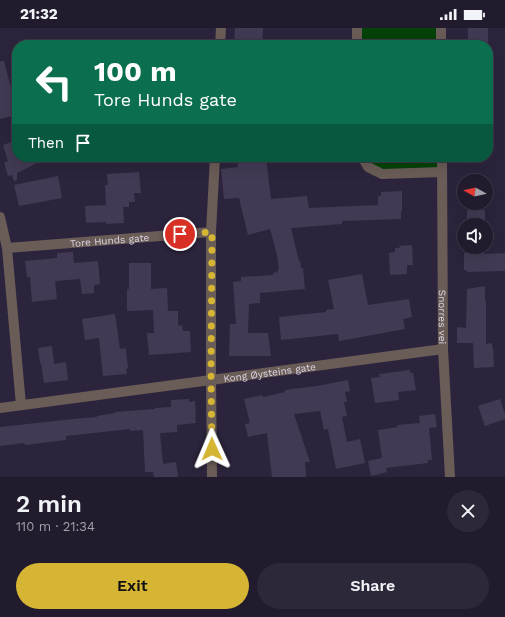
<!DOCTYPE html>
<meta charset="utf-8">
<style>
:root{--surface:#211b2d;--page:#2d2839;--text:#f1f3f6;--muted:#a2a1aa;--line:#3e3949;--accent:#d6b534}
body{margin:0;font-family:"Work Sans",sans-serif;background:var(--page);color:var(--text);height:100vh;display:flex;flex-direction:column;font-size:15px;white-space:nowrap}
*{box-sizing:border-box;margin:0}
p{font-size:13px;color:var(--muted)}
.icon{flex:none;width:22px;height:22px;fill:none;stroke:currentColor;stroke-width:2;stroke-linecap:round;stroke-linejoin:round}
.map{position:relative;height:449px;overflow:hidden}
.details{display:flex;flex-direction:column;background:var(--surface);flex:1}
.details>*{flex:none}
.banner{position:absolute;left:12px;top:12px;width:481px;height:122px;border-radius:16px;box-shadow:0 4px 16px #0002,0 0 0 1px var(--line);background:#0b6e4f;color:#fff;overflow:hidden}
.needle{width:26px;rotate:278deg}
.tools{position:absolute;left:457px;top:146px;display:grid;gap:8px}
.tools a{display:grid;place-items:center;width:36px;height:36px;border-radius:50%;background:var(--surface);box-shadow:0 4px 16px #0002,0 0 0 1px var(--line);font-size:20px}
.pin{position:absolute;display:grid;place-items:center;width:34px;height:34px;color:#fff;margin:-17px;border:2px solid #fff;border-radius:50%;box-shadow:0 1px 4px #0007}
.me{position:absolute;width:44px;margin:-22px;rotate:359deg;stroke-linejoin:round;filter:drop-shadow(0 0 3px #0008)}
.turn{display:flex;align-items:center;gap:14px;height:84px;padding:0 16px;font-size:18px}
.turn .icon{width:52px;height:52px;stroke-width:2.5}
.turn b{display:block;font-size:28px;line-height:34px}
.then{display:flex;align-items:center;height:38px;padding:0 16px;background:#0003;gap:8px;font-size:15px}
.round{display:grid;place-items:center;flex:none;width:42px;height:42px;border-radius:21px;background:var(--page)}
.headline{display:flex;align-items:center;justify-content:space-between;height:68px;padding:0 16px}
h1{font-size:24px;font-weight:600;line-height:30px}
.primary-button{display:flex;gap:8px;margin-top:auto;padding:8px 16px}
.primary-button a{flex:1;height:46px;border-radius:24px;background:var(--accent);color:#111;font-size:16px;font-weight:600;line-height:46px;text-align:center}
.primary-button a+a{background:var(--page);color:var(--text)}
.status{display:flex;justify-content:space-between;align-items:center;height:28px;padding:0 20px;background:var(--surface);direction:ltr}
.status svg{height:11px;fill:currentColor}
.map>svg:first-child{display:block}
.green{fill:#044209}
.building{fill:#423a54}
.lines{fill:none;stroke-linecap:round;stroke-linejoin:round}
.street{stroke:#6a5c57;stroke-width:10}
.route{stroke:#d6b534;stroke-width:7;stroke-dasharray:0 12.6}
.labels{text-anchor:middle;stroke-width:4;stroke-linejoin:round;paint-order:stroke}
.street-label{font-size:10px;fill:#dcd8e8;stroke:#13101b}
</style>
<div class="status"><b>21:32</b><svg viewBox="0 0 49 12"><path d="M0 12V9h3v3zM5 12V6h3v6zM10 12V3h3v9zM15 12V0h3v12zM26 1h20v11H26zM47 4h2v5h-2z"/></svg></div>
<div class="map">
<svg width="505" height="449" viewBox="0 0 505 449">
<rect width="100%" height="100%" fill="#2c243c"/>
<!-- green -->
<path class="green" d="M357,0h84v17h-84z
M362,129h80v15l-60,2z"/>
<!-- building -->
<path class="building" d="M235,0h28l-1,17h-28z
M468,0h20v17h-20z
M0,33h4l7,27 6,-1v28l-17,4z
M17,112v17h32l-32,16v7l-3,1 -2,-6 -4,1 -4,-13 4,-2 -5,-16z
M237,129h29l5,42 36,-3 2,12 69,-3v-9h3v-4l21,-1v20h-1v8l-59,2v3l-51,4 8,33h1l1,7h2l2,21 -45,4v10l-11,1 -1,29h20l3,23h-42l1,-32h6l-3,-42 8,-1v-4l32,-2v-2l5,-1 -1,-2h2l-2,-15 -7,-26 -22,6 -9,-37 -15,1 -3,-30 17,-2z
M139,144l2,21h-7l1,9h-6v5h-6l1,16 -18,1v-2l-20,1 -1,-17 21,-1 -1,-20h3l-1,-11z
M58,148l4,22 -43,8 -5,-21z
M467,182h18v15h-18z
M412,217l1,20h-6v9l-17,1 -1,-22 6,-1v-4h5l-1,-2z
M73,224l1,11 24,-2 2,23 -6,1v8l-12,1 -2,-15 -25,2 2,18 -25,3 -2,-25h-3l-2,-16 32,-3v-5z
M464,225h20v1l21,-1v18l-38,1v-2h-3z
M129,235h22v26l16,-1 1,23h10v15l4,-1 1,6h7l1,21 -42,3 -2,-22h7l-1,-23 -26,1v-22h2z
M362,246l6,31 41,-6 3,18 -9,2 2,10 -66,12 -1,-7 -57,6 -2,-23 47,-5v-2l8,-1 -6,-29z
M485,258v15h1v43l6,-1v4h1l1,20 -20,1 -1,-25h-16v-16l9,1 1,-39z
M115,286l5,35 5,-1 1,2 2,18 -2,1 1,5 -24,2 -4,-38 -14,2 -3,-21z
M52,318l2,18 12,-2 2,18 -24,3 -3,-20h-1l-2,-15z
M410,342v3h3l3,17 -18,2 1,8 -24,3 -4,-25 9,-1 -1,-3z
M348,352l2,11 -5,1 2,10h-3l3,14 -5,1 5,25 13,-3 5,24 -29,6 -8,-40 -4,1 -4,-19 -26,3 16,48h-5l1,15h-34l-5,-44 -19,4 -3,-13 5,-1 -6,-24 18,-4 1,2 22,-5v-2l32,-4z
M189,371v3l6,-1 1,16h-1l1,6 -19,2v7l-17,1 3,31 13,-2 2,15h-24l-1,-5h-8l-2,-42 -13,1v-2l-64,7v4l-41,5 -1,-2 -24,3v-19l73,-8 24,-2v-1l18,-3v-1l40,-3v-1l16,-1v-7z
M500,371l5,15v5l-20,7 -7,-20z
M435,386l2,13 -8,1 3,32h-4v3l-42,5 1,4 -16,4 -3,-15 14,-3 -4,-28 20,-3 -1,-2 23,-2 -1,-7z"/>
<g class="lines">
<!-- street -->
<g class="street">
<path d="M441,0v17"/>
<path d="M220,17l1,-17"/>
<path d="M357,17v-17"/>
<path d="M362,129l6,10 14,7 60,-2"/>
<path id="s1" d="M442,129l1,192 7,128"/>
<path d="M0,189l7,31 14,157"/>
<path id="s2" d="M7,220l204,-16"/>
<path id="s3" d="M0,380l211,-28 232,-31"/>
<path d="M212,449l-1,-97v-148l4,-75"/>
</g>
</g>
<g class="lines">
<!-- route -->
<path class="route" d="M180,206l32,-2 -1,148 1,69"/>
</g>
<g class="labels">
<!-- street labels -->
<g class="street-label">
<text dy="4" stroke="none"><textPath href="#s2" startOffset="103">Tore Hunds gate</textPath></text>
<text dy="4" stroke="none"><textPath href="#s1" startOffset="160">Snorres vei</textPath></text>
<text dy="4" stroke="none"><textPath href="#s3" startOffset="272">Kong Øysteins gate</textPath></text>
</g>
</g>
</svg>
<div class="tools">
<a><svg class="needle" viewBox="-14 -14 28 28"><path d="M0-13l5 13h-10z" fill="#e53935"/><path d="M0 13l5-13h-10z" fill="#a2a1aa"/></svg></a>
<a><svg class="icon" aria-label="sound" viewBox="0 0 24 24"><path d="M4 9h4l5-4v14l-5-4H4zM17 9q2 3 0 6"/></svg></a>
</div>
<div class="pin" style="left:180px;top:206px;background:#d93025"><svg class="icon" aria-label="arrive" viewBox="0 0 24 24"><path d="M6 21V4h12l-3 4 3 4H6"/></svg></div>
<svg class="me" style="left:212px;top:421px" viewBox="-20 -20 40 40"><path d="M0-17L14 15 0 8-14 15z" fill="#d6b534" stroke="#fff" stroke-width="4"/></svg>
<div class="banner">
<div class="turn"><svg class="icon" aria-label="left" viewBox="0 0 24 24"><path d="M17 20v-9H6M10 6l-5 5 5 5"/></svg><div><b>100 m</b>Tore Hunds gate</div></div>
<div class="then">Then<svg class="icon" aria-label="arrive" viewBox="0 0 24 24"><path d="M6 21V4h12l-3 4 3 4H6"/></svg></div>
</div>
</div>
<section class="details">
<div class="headline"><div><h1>2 min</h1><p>110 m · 21:34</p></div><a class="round"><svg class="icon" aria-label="close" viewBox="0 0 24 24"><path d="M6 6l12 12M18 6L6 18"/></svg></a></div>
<div class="primary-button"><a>Exit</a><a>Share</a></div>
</section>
